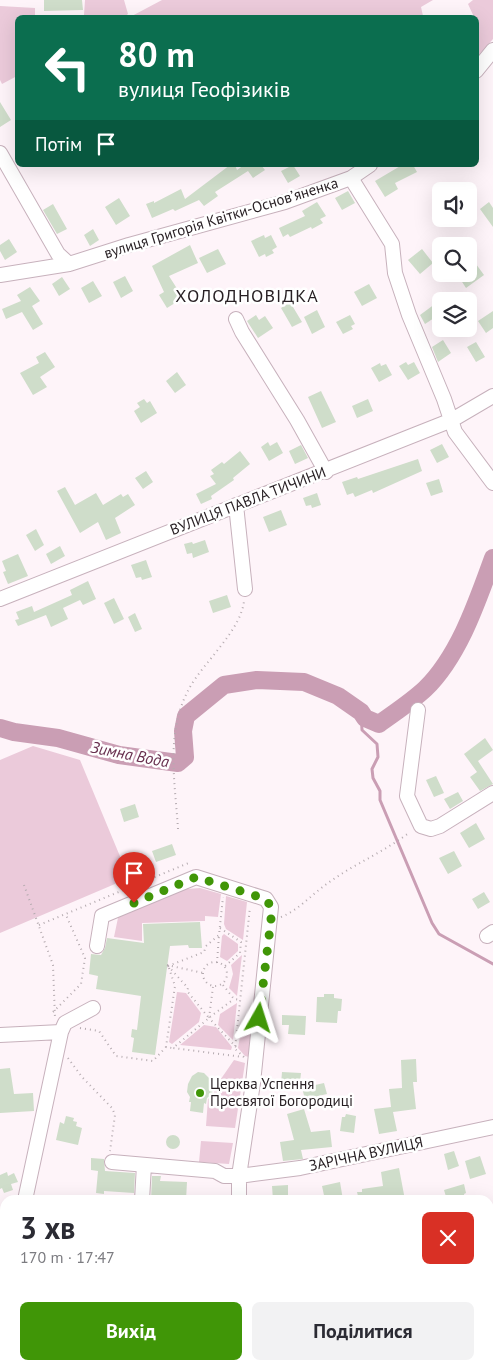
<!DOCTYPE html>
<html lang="uk">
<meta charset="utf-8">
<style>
:root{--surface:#fff;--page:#f2f2f3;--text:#2b2b33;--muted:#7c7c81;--accent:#409607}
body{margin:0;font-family:"PT Sans",sans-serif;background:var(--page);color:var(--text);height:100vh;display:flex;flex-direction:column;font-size:19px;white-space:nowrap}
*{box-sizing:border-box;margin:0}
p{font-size:16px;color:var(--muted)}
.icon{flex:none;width:28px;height:28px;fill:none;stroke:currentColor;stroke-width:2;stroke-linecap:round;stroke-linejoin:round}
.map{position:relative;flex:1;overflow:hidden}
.panel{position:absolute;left:0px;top:1195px;width:494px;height:175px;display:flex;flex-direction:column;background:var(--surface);border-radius:15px 15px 0 0;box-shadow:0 5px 20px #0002}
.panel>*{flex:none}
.top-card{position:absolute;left:15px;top:15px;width:464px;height:152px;border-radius:8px;box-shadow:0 5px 20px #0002;background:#0b6e4f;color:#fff;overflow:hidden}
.controls{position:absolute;left:432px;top:182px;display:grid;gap:10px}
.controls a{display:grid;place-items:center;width:45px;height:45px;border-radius:8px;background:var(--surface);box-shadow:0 5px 20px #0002;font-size:25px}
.pin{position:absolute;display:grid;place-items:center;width:42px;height:42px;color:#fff;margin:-51px -21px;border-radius:50% 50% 50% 0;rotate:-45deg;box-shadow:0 0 5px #0007}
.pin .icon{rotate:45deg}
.me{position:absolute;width:55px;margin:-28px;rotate:6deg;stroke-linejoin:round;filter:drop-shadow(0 0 4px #0008)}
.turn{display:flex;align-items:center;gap:18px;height:105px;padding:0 20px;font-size:22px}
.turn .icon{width:65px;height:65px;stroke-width:2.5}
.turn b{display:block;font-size:35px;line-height:42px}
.then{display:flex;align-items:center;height:48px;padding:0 20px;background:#0003;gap:10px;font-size:19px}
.round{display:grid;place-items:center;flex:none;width:52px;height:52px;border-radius:8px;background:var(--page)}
.summary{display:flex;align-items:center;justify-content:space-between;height:85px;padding:0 20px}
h1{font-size:30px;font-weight:800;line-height:38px}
.cta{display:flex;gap:10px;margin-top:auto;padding:10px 20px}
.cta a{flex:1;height:58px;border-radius:8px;background:var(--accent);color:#fff;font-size:20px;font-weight:800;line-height:58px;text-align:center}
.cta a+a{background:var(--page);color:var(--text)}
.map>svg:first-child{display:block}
.green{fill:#ebcada}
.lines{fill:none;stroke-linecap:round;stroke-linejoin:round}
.stream{stroke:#ca9eb4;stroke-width:3}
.river{stroke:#ca9eb4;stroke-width:18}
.building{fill:#cfddca}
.minor-casing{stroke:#c7b1bc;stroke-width:16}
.path{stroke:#b5abb0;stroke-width:2;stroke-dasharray:1 4;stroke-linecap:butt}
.minor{stroke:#fff;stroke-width:14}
.route{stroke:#409607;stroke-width:9;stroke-dasharray:0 16.2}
.poi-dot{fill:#409607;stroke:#fff;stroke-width:2}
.labels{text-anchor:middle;stroke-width:5;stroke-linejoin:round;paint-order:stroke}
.street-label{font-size:15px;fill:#271f23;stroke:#fff}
.poi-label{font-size:15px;fill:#271f23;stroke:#fff;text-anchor:start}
.water-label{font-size:16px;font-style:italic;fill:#68304f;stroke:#fff}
.quarter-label{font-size:18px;letter-spacing:1px;fill:#271f23;stroke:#fff}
</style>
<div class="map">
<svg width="493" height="1370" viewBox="0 0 493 1370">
<rect width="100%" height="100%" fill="#fef4f9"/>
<!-- green -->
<path class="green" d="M85,0h39l4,14 -5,4h-105l-1,58 -15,8 -2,-4v-74l35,2v7h49z
M162,0h271l-12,7 2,9 -3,1h-290z
M473,0h20v39l-17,19v-40l-2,-1 -6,-13z
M33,746l47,14 49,118 -129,55v-173z
M185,886l2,3 13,-1 21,6 -3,23 -13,-1v5h-3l-60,2v18l-28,-4 5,-24z
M226,896l21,6 -4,38 -17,-11 -2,-5z
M224,934l14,10v7l-11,10 -7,-4 2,-21z
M242,955l-5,41 -8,-8 4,-14 -2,-9z
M177,992l9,1 15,20 -2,9 -27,22 -3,-2z
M237,1003l-4,37 -15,-15 2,-11z
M242,1024l7,3 3,6 -3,24 -4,-1 -7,-8z
M204,1025l12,2 16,20 -1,3 -51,-5z
M234,1060l11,3 -10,65 -29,-2 2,-27 6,-4v-6z
M201,1141l32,2 -4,21 -30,-2z"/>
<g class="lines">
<!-- stream -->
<path class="stream" d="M361,712l1,18 15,14 1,13 -6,12 1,9 7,13v9l52,123 7,11 54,30"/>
<!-- river -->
<path class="river" d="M0,728l14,4 44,6 61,17 59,8 7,-6 -2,-26 3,-15 38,-31 33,-5 47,2 34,14 23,16 4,6 14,6c15,-11 32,-22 46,-35 34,-33 52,-87 68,-131"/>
</g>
<!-- building -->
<path class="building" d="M44,0h38l1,10 -39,1z
M0,102l11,18 -11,7z
M230,165h5l2,5 7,-5h17l4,5 -12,8 -5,-7 -33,21 3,4 -14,10 -5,-6 -24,11 -2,-2 -21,9 -6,-14 8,-3v2l27,-14 4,10z
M293,165l7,11 -12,7 -7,-12z
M402,165h11l4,7 -22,11 3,6 -13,8 -10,-16z
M348,191l7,12 -13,7 -7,-12z
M119,198l11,18 -14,9 -11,-18z
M317,202l9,14 -6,3 3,4 -11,6 -1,-2 -21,10 -2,-3 -5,3 -4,-9 26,-12 -3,-5z
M489,202l4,6v19l-13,-18z
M53,204l14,25 -10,5 -14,-24z
M93,229l6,11 -9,6 -6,-11z
M264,235l1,3 6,-3 6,12 -5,3 2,3 -8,4 -1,-3 -6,3 -8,-16z
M9,239l8,13 -12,8 -5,-9v-6z
M190,245l8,18 -29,13 14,22 -16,10 -8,-13 5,-3 -12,-26z
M218,249l8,15 -19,9 -8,-15z
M422,249l11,14 -13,11 -12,-14z
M476,264l8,11 -18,13 -9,-14h12v-5z
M125,276l8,15 -12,7 -8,-16z
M62,277l8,12 -11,7 -7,-12z
M93,281l9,15 -13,7 -8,-15z
M369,284l8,14 -15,8 -8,-14z
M30,287l10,14 -8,5 11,18 -10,6 -11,-18 -16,7 -4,-10 19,-8 -4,-6z
M439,301l2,4v12l-5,4 -2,-3 -9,6 -5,-9z
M290,302l12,20 -10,5 -11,-19z
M317,310l8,17 -13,7 -8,-17z
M493,311v17l-7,5 -8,-12z
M256,315l3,5 6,-4 8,12 -15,10 -11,-17z
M350,315l5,9 -4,2 2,3 -10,5 -7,-12z
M443,340l8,13 -13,9 -6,-15z
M476,342l9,15 -9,5 -9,-15z
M45,352l10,15 -15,10 7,10 -14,8 -13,-22 19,-10 -3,-6z
M406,362l2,3 6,-3 6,11 -12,7 -9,-14z
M380,363l1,3 5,-2 6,11 -13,7 -8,-14z
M177,372l9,13 -11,8 -9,-12z
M321,391l15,31 -14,6 -14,-31z
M144,399l3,4 3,-2 7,12 -16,10 -7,-12 6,-4 -3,-4z
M368,399l5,12 -16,7 -5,-12z
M268,442l2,4 7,-4 6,11 -14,8 -8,-14z
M442,444l7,13 -12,6 -7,-13z
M301,445l7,13 -13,6 -6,-13z
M240,451l10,13 -17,14 1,2 -23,16 1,3 -11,5 -5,-10 20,-10 -6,-8 4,-2 -3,-4 11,-8 2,2z
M418,459l4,12 -49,22 -1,-3 -17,7 -2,-4 -6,2 -5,-13 15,-5 1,2z
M146,471l7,11 -10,7 -8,-11z
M439,479l4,13 -12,4 -5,-13z
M65,487l10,18 21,-12 7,12 18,-11 2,3 5,-3 7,11 -20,13 6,15 -15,7 -8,-18 -18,11 -23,-42z
M317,493l4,12 -9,3 -1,-3 -5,1 -3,-8z
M281,510l6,15 -18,7 -6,-15z
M36,529l8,16 -9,6 -9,-16z
M205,540l4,12 -16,6 -1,-5 -5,1 -3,-10 8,-2 1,2z
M60,546l5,10 -14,8 -5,-10z
M18,554l10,22 -20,8 -5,-12 3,-1 -4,-10z
M146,560l6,17 -10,3 -1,-3 -5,1 -5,-13z
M88,581l8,18 -13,6 -3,-5 -17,8 5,11 -17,8 -5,-12 -28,11 -3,-6 4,-1 -3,-7 16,-6 2,6 38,-17 -2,-5z
M227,595l4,12 -18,6 -4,-12z
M114,598l10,21 -10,5 -10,-21z
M135,613l7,16 -7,3 -7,-15z
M485,738l8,12 -15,11 15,23 -13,7 -10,-14 7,-5 -13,-18z
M436,776l8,17 -10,4 -8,-17z
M458,792l5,9 -13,8 -6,-10z
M135,804l4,13 -15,5 -4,-13z
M476,823l9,16 -16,9 -9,-15z
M172,844l4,11 -20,7 -4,-11z
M454,851l8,15 -14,8 -9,-16z
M484,892l6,10 -12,7 -6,-10z
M200,922l2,26h-13l-1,-3 -18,1 -15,109 -23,-3 2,-14 -3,-1 1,-8 5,1 4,-34 -45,-7 2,-13 -9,-2 2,-20 10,1 4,-7 2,-10 37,5 -1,-19z
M324,994h10v4l8,1 -1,12h-3l-1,12 -21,-1 1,-25h7z
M282,1015l24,1 -1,19 -17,-1 1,-9h-7z
M416,1059l1,23h-4l3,27 -23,3 4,19 -18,3 -5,-25 17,-2 -2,-18 13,-1 -1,-28z
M10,1068l4,26 19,-1 1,18 -34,2v-44z
M198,1072l6,1 5,5v4l4,4 -1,8 -5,4 -1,6 -2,-1 -1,10 -13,-2 1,-9h-2l1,-5 -3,-5 1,-8 4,-8z
M282,1072l19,1 -2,18 -13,-1v-6h-5z
M324,1083l3,11 -22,5 -3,-11z
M304,1109l7,23 19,-2 2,17 -31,3 2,9 -20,2 -3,-19 14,-2 -7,-26z
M346,1114l10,2 -2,17 -14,-2 2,-14h3z
M66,1116l8,2 -1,3 4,1 -1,4 6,2 -4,17 -22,-5 4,-18 4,2z
M166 1142a7 7 0 1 1 14 0a7 7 0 1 1-14 0Z
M454,1151l5,15 -11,4 -4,-16z
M480,1156l6,18 -16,5 -5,-18z
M91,1158l13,1 1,12 30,2 -1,20 -30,-2v3l-8,-1 2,-22 -7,-1z
M399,1168l6,32h-46l-2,-8h5v-3l21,-3 -2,-14z
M7,1172l1,4 6,-3 4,9 -7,2 2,6 -9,3 -2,-5 -2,1v-14z
M152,1176h9l-1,5 27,1 -1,18h-35z
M340,1182l3,18h-18l-3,-14z
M464,1184l2,9 -2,1 1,6h-18l-3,-10z
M288,1185v15h-15l-1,-14z"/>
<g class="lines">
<defs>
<path id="minor" d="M476,71l17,-21
M0,153l58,101 11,10
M351,178l41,66 3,29 14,42 35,84 11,33 38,51
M0,275l69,-11 60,-19 156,-43 66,-24 19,-13
M236,319l6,13 55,88 29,52
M236,505l9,84
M0,599l452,-179 41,-24
M418,710l-11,86 14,30 10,3 9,-3 53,-33
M487,936l6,-4
M97,946l5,-30 94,-39 70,22 5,8 -18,176 -14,93v24
M0,1035l61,-3
M112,1162l103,9 9,5h15l61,-8 193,-41
M25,1200l36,-168 4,-9 28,-15
M142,1200l2,-35
M489,1268l4,-1
M0,1315l5,-23
M114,1365l31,5
M265,1365v5
M85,1370l1,-5
M175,1370l1,-5
M329,1370l55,-5"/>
</defs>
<!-- minor casing -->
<use href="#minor" class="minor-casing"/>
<!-- path -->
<path class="path" d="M178,829c-3,-48 -13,-98 12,-142 15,-26 51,-57 54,-86
M24,885l29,80 2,53
M281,917c18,-7 31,-23 47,-34 26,-19 56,-31 82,-51
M39,925l152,-63
M220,928l21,14 -1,11 -16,14
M203 974a12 12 0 1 1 24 0a12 12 0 1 1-24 0Z
M217,963l2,-28
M167,965l36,8
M168,966l20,22 -1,3 22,27 -36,30 70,9
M168,966l36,-14 2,-6 13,-11 4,-38
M169,968l6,18 -9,61 6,1
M223,985l11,14 7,1
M213,987l-4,31 27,29
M53,1012l28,-28 4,-26 -19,-43
M210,1017l24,-18
M80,1028l19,3 17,25 37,5 13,-14
M244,1057l-9,-8 15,-142
M68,1058l14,19 30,31 3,7 -5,36"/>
<!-- minor -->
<use href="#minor" class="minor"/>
</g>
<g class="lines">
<!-- route -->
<path class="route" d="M134,903l62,-26 70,22 5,8v13l-12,98"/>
</g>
<!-- markers -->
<circle class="poi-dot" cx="200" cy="1093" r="5"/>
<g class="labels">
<!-- street labels -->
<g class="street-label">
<text transform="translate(221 218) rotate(-17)" y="5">вулиця Григорія Квітки-Основʼяненка</text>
<text transform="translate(248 501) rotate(-21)" y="5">ВУЛИЦЯ ПАВЛА ТИЧИНИ</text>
<text transform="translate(366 1154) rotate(-12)" y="5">ЗАРІЧНА ВУЛИЦЯ</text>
</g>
<!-- poi labels -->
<g class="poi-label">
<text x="210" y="1089">Церква Успення<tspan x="210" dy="17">Пресвятої Богородиці</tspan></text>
</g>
<!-- water labels -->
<g class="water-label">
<text transform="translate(130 754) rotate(11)" y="6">Зимна Вода</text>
</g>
<!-- quarter labels -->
<g class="quarter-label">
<text x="247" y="302">ХОЛОДНОВІДКА</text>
</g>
</g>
</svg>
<div class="controls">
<a><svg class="icon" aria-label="sound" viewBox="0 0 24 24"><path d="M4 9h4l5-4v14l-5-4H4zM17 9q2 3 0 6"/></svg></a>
<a><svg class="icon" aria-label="search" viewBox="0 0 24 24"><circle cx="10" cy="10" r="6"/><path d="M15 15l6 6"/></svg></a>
<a><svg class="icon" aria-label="layers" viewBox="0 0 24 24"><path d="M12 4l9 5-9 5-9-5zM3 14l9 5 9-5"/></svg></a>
</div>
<div class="pin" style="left:134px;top:903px;background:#d93025"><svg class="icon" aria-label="arrive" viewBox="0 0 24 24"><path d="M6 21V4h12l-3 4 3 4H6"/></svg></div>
<svg class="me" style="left:259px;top:1018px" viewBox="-20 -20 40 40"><path d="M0-17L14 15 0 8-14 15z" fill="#409607" stroke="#fff" stroke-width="4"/></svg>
<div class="top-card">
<div class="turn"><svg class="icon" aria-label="left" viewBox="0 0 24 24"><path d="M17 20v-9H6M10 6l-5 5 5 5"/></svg><div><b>80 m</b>вулиця Геофізиків</div></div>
<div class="then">Потім<svg class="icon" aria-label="arrive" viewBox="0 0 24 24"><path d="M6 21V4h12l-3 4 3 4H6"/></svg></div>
</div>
<section class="panel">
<div class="summary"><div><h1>3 хв</h1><p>170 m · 17:47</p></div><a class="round" style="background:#d93025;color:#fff"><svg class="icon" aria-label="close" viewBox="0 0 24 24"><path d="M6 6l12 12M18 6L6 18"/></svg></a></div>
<div class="cta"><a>Вихід</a><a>Поділитися</a></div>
</section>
</div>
